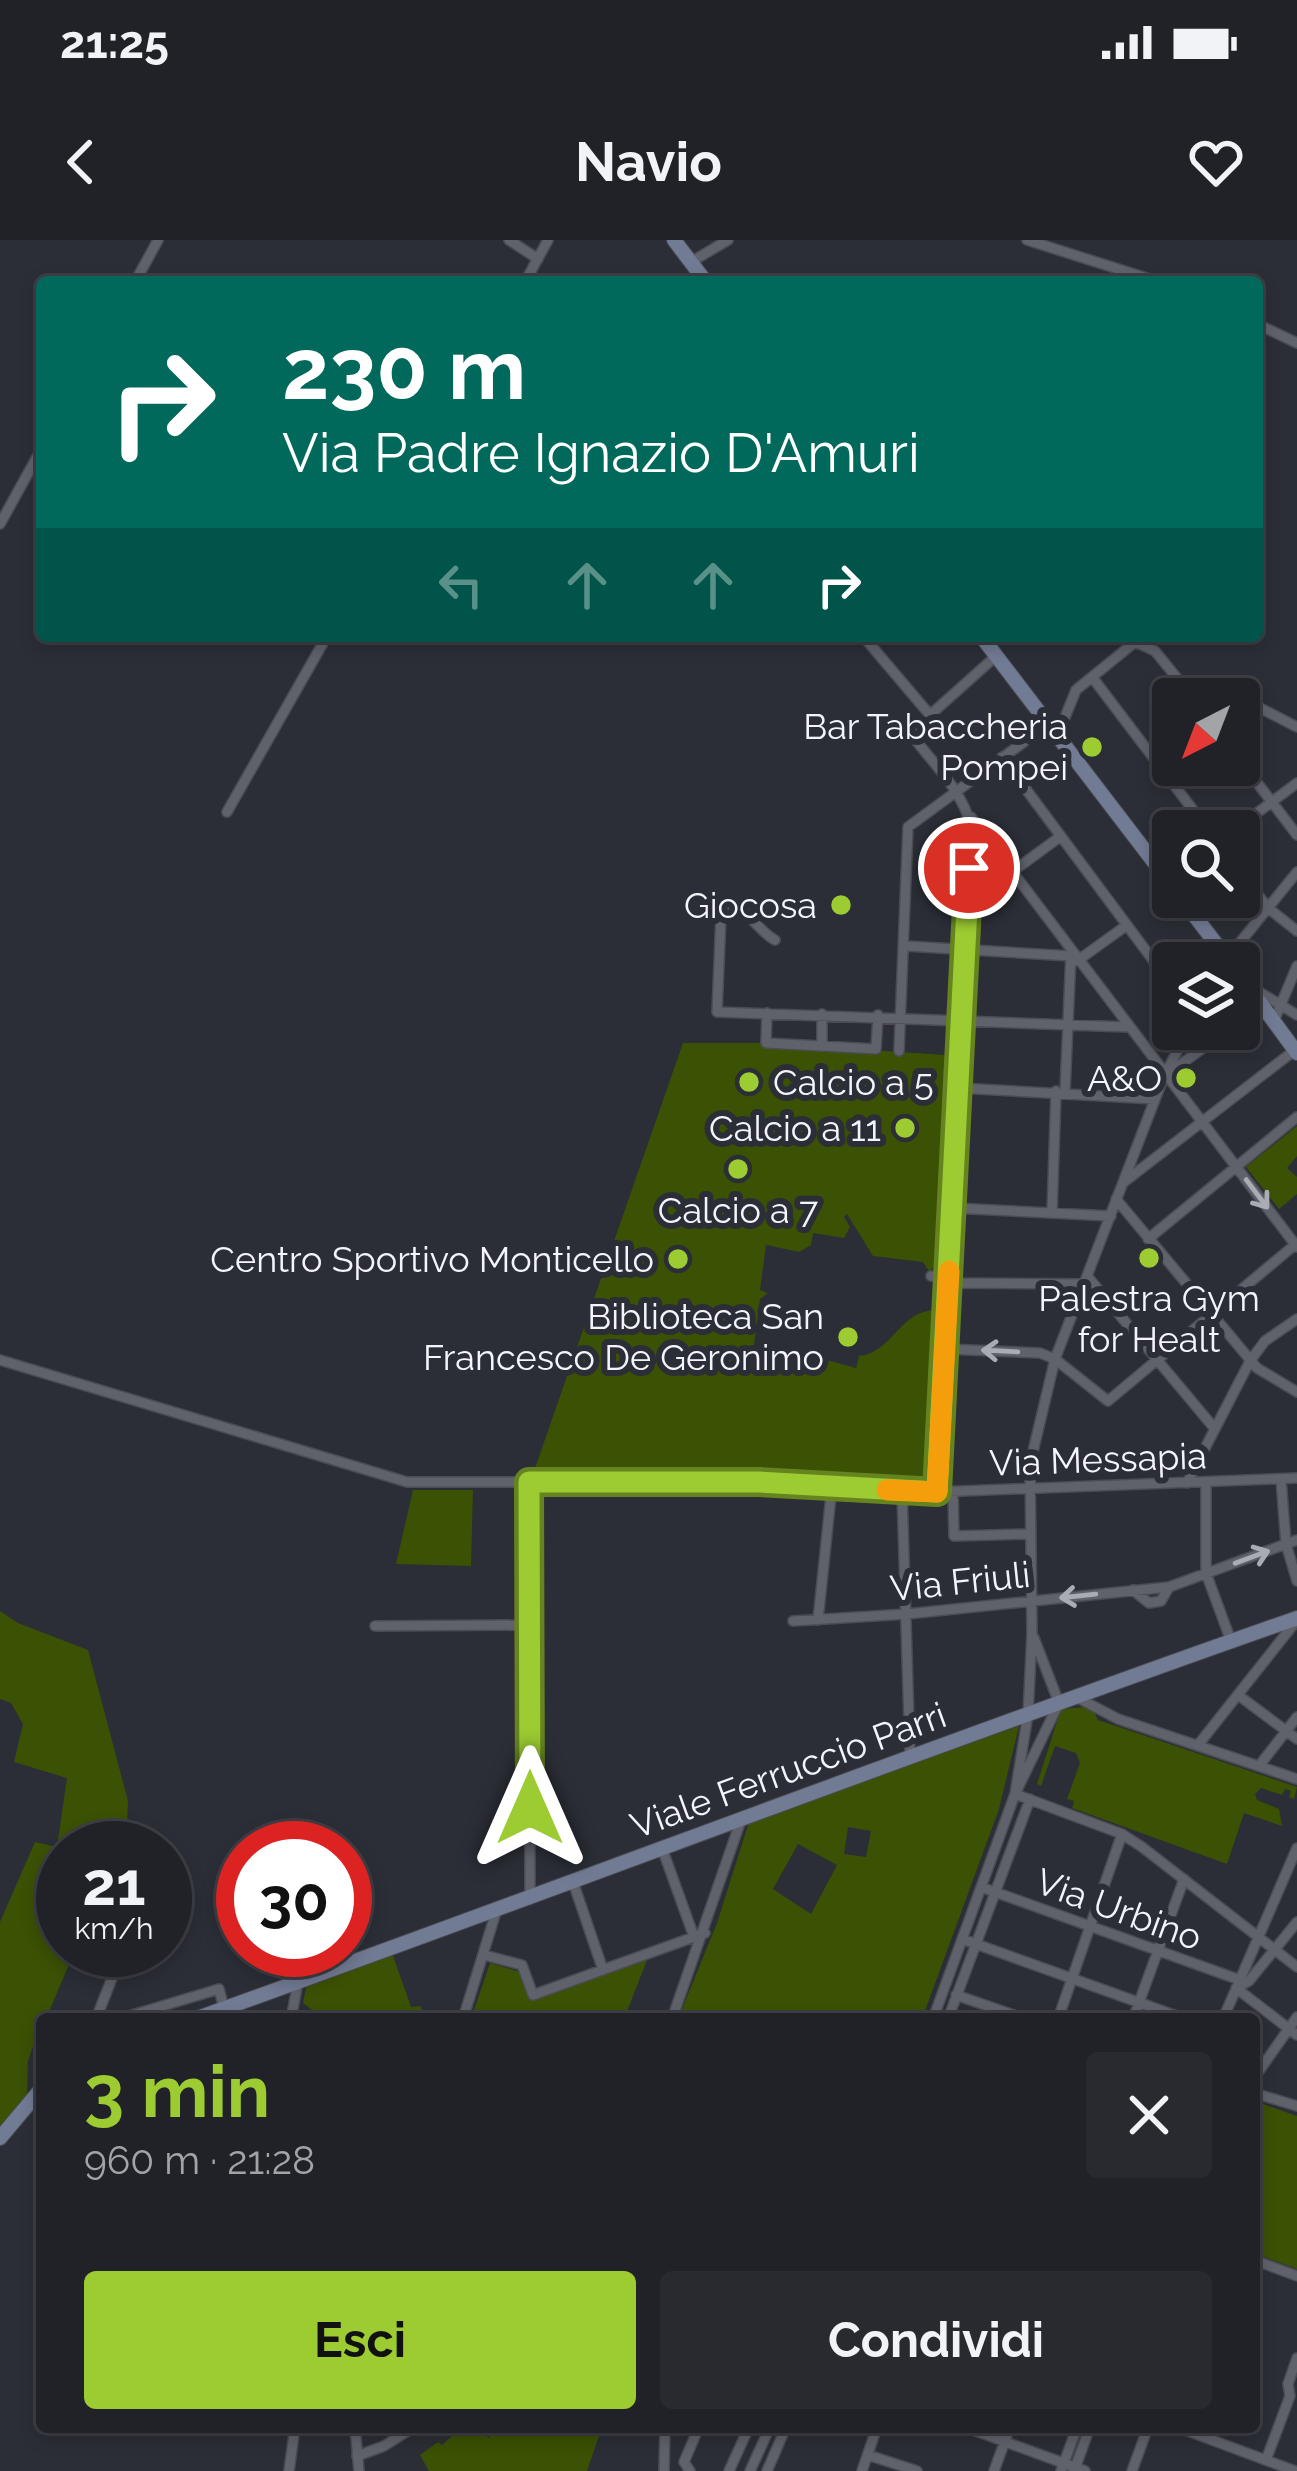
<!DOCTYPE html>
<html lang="it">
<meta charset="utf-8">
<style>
:root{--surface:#202228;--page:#282a30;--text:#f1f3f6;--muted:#a2a4a8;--line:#3d3f45;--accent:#9ccb32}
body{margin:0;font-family:Raleway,sans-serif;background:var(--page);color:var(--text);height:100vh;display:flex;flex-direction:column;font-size:45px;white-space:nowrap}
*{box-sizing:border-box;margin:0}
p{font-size:39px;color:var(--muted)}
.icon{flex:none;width:66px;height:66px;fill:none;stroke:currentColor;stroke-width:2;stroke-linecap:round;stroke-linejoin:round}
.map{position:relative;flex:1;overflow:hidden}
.drawer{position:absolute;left:36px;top:1773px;width:1224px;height:420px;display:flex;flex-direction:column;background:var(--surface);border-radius:12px;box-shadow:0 6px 18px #0003,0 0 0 3px var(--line)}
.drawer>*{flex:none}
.banner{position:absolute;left:36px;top:36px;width:1227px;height:366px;border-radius:12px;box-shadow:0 6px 18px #0003,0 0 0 3px var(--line);background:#00695c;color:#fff;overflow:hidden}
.needle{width:78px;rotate:222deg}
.tools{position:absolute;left:1152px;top:438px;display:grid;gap:24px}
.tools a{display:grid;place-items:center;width:108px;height:108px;border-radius:12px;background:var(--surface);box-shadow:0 6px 18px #0003,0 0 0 3px var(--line);font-size:60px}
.speed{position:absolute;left:36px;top:1581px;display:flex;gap:24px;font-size:60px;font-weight:700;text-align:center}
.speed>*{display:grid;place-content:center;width:156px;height:156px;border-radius:50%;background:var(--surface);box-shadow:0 6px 18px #0003,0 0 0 3px var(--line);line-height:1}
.speed small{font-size:30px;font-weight:400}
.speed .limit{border:18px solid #d22;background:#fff;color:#111}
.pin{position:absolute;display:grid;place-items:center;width:102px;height:102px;color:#fff;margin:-51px;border:6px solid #fff;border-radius:50%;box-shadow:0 3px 12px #0007}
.me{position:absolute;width:132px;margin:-66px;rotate:0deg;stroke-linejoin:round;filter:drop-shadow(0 0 9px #0008)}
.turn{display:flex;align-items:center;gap:42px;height:252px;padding:0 48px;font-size:54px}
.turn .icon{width:156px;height:156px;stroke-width:2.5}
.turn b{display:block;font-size:84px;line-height:102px}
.lanes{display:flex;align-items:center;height:114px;padding:0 48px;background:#0003;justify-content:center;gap:60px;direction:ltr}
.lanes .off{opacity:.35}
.round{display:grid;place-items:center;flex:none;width:126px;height:126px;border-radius:12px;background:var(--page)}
.head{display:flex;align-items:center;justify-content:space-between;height:204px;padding:0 48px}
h1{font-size:72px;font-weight:700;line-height:90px;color:var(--accent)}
.cta{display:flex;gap:24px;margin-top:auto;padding:24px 48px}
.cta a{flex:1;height:138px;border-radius:12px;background:var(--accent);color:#111;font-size:48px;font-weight:700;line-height:138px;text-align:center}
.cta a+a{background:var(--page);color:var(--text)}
.status{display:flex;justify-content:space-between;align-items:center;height:84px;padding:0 60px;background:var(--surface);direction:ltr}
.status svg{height:33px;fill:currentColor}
header{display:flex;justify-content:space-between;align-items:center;height:156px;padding:0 48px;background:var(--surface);font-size:54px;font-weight:700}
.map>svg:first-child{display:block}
.green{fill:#3b5104;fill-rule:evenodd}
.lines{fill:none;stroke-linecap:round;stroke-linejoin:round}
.street-casing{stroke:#4a4c52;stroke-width:12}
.secondary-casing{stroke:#4a4c52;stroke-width:16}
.street{stroke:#5f626b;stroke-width:9}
.secondary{stroke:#727b94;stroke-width:14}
.oneway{stroke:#a9acb2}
.route-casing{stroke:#658420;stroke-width:30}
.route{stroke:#9ccb32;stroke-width:21}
.slow{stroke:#f59e0b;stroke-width:21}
.poi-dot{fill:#9ccb32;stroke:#2b2e36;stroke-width:4.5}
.labels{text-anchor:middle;stroke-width:12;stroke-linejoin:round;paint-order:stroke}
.poi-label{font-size:36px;fill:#f3f5fa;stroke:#2b2e36;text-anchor:end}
.street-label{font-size:36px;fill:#f3f5fa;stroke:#2b2e36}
</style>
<div class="status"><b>21:25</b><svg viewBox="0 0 49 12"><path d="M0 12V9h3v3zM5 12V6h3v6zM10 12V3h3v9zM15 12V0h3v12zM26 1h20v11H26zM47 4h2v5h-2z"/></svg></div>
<header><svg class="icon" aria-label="back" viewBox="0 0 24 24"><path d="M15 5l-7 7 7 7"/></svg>Navio<svg class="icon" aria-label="heart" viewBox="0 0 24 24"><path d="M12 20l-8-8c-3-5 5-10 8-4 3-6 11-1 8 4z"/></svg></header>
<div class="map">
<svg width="1297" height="2231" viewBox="0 0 1297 2231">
<rect width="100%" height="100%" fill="#2b2e36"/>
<!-- green -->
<path class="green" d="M683,803h83l194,13 -8,164h-11l-2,44 -10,7 -6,-9 -50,-6 -26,-42 -3,3 6,10 -6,11 -31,-5 -2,12 -12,7 -33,-7 -6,45 8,3 -8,6 -7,53 16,8 12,13 46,-13 29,8 3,-12c33,-3 40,-45 76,-46l-7,157 -5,17 -244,-14 -145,1z
M1297,886v30l-10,12 10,9v17l-18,15 -33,-42z
M413,1250h60l-2,76 -75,-2z
M0,1371l18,12 70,27 40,151 -1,24 -10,23h-54v102h12l-29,69h-4l-14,42 -1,36 -27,39v-214l35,-80 22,5 10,-69 -53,-16 9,-38 -12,-21 -11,-4z
M1086,1467l8,4 4,9 199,67 -3,12 -5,-2 2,-6 -6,-2 -3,6 -21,-7 -6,6 2,6 22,9 3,17 -38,-13 -17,51 -155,-56 2,-7 -7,-2 13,-36 -4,-10 -21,-7 -14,40 -4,-2 24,-75z
M1019,1486l-20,83 -77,210h-244l39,-96 32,-101zM848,1587l23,4 -5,26 -22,-3zM798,1604l39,21 -26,49 -38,-25z
M392,1713l19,54 9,-1 9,13h-114l1,-6 -13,-10 3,-16z
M647,1720l-23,59h-153l19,-56 30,9 12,29z
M1254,1861l43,15v153l-43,-16z
M462,2187h13l14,11 6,-11h107l-15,44h-158l-9,-16 18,-13 4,3z"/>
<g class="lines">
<defs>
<path id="street" d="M509,0l29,19
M1027,0l132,42
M691,22l37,-22
M135,42l23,-42
M525,42l23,-42
M1257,84l40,19
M0,284l42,-76
M863,396l67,79
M1092,437l117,154
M1219,459l10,-7 68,35
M1057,497l19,-47 59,-48 20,9 39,48
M1149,511l24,-18
M1002,517l171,230
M1239,519l58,76
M227,572l100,-176
M971,577l326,430
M1233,591l64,-48
M1239,630l29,38 29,23
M1012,632l49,-36
M775,700c-17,-9 -26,-31 -45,-34l-9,9 -4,97 410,15
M906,706l165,10
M1077,721l50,-36
M1225,721l72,-89
M1256,750l41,25
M767,773l-1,30 110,6 2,-34
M1239,781l23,-16
M1274,781l23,-55
M822,806v-32
M899,811l9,-224 139,-102
M1169,833l60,-44
M959,848l196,11
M1065,852l6,-139
M1124,942l171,-132
M1116,959l141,169 40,24
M953,968l158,8
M1052,973l4,-122
M1148,999l149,-122
M931,1036l18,1
M1087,1036l128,153
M949,1043l135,1
M945,1109l95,4 15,6 53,42 189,-158
M0,1120l407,122h352l178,10 360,-14
M1281,1239l5,65 11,37
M529,1242l1,417
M1206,1242v91l25,68
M1187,1243l63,-122 15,-20 32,-22
M902,1251l8,264
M937,1252l34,-665c-7,-35 -40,-66 -61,-94l86,-77
M953,1252l1,44 75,-2
M1133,1350l16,13 12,-2 8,-14
M818,1380l14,-134
M793,1381l114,-7 262,-27 128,-47
M375,1386l154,-1
M1238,1455l59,44
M1078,1458l40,21 179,60
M1198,1505l99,-125
M1259,1526l38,-49
M1015,1554l13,-80 4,-81 -2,-169 25,-105 109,-283 25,-47
M1015,1554l107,40 20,13 155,120
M662,1608l32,89
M573,1642l30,88
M981,1647l259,93
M1297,1682l-48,59 -13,7 61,47
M962,1699l223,80
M484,1715l38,10 11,30 172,-62
M956,1755l69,24
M96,1779l27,-69
M119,1779l100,-30 5,19
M291,1779l7,-37
M463,1779l33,-107
M672,1779l69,-199
M933,1779l82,-225 44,-91 -25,-65
M948,1779l82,-220
M1058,1779l64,-185
M1133,1779l51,-140
M1223,1779l74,-171
M1254,1838l43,-61
M1254,1853l43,13
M1254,2020l43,16
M355,2187l4,44
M965,2187l120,44
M1177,2187l118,44
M868,2215l49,16
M357,2216l27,-10 30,-19
M1266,2220l24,-64 -2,-12 9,-26
M289,2231l6,-44
M664,2231l1,-44
M690,2231l-6,-9 15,-35
M729,2231l20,-44
M750,2231l20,-44
M767,2231l19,-44
M862,2231l15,-44
M994,2231l16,-44
M1061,2231l16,-44
M1074,2231l16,-44
M1132,2231l16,-44"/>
<path id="secondary" d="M674,0l32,42
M981,396l192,251
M1180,657l51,66
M1239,734l58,79
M195,1779c368,-132 733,-272 1102,-401
M0,1898l42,-50"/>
</defs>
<!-- street casing -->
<use href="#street" class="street-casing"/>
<!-- secondary casing -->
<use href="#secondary" class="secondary-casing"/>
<!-- street -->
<use href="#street" class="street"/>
<!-- secondary -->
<use href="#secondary" class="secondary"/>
</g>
<!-- one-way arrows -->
<defs><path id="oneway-shaft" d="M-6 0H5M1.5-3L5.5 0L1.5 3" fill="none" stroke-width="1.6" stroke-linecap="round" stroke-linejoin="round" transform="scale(3)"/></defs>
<g class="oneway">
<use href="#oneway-shaft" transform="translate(1257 954) rotate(53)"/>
<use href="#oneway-shaft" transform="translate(1000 1111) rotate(-177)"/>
<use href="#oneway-shaft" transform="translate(1252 1317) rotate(-20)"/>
<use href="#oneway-shaft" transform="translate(1078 1356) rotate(174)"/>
</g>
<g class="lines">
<defs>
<path id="route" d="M530,1568l-1,-326h230l178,10 32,-624"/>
</defs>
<!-- route casing -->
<use href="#route" class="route-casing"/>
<!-- route -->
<use href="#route" class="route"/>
<!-- slow -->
<path class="slow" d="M887,1250l50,2 12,-221"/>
</g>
<!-- markers -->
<g class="poi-dot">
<circle cx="1092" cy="507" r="12"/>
<circle cx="841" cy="665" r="12"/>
<circle cx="1186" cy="838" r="12"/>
<circle cx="749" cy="842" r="12"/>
<circle cx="905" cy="888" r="12"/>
<circle cx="738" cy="929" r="12"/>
<circle cx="1149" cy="1018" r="12"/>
<circle cx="678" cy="1019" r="12"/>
<circle cx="848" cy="1097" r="12"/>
</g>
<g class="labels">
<!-- poi labels -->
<g class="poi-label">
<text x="1068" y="499">Bar Tabaccheria<tspan x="1068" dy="41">Pompei</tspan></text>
<text x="817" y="678">Giocosa</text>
<text x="1162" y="851">A&amp;O</text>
<text x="773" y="855" text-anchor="start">Calcio a 5</text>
<text x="881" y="901">Calcio a 11</text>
<text x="738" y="983" text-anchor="middle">Calcio a 7</text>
<text x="654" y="1032">Centro Sportivo Monticello</text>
<text x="1149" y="1071" text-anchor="middle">Palestra Gym<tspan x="1149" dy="41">for Healt</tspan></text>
<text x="824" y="1089">Biblioteca San<tspan x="824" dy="41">Francesco De Geronimo</tspan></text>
</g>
<!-- street labels -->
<g class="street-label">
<text transform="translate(1098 1219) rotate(-2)" y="13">Via Messapia</text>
<text transform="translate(960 1341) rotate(-6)" y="13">Via Friuli</text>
<text transform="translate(788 1530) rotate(-20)" y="13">Viale Ferruccio Parri</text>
<text transform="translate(1119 1669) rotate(20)" y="13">Via Urbino</text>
</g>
</g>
</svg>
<div class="tools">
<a><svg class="needle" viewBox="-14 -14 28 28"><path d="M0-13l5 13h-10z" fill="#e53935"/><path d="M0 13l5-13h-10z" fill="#a2a4a8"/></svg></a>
<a><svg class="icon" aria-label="search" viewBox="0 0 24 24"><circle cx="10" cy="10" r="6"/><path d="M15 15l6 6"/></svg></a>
<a><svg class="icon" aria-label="layers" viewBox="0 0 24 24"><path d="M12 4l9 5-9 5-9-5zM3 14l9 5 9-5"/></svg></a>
</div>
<div class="speed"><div>21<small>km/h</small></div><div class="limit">30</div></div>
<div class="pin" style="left:969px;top:628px;background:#d93025"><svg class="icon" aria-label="arrive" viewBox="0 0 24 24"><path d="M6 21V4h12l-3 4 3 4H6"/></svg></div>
<svg class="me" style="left:530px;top:1568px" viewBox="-20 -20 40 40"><path d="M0-17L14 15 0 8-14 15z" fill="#9ccb32" stroke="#fff" stroke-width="4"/></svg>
<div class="banner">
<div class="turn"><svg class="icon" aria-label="right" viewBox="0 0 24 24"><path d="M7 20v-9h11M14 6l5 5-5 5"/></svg><div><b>230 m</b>Via Padre Ignazio D'Amuri</div></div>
<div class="lanes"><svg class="icon off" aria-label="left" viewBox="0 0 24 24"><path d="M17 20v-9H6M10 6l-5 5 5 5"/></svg><svg class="icon off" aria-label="ahead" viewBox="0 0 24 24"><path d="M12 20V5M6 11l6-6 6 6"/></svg><svg class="icon off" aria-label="ahead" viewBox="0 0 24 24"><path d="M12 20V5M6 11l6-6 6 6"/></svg><svg class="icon" aria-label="right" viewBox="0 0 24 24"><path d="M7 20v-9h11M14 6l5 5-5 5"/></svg></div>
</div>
<section class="drawer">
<div class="head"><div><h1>3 min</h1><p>960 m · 21:28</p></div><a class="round"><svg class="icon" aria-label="close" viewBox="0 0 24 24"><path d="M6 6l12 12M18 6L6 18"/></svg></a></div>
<div class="cta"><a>Esci</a><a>Condividi</a></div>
</section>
</div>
